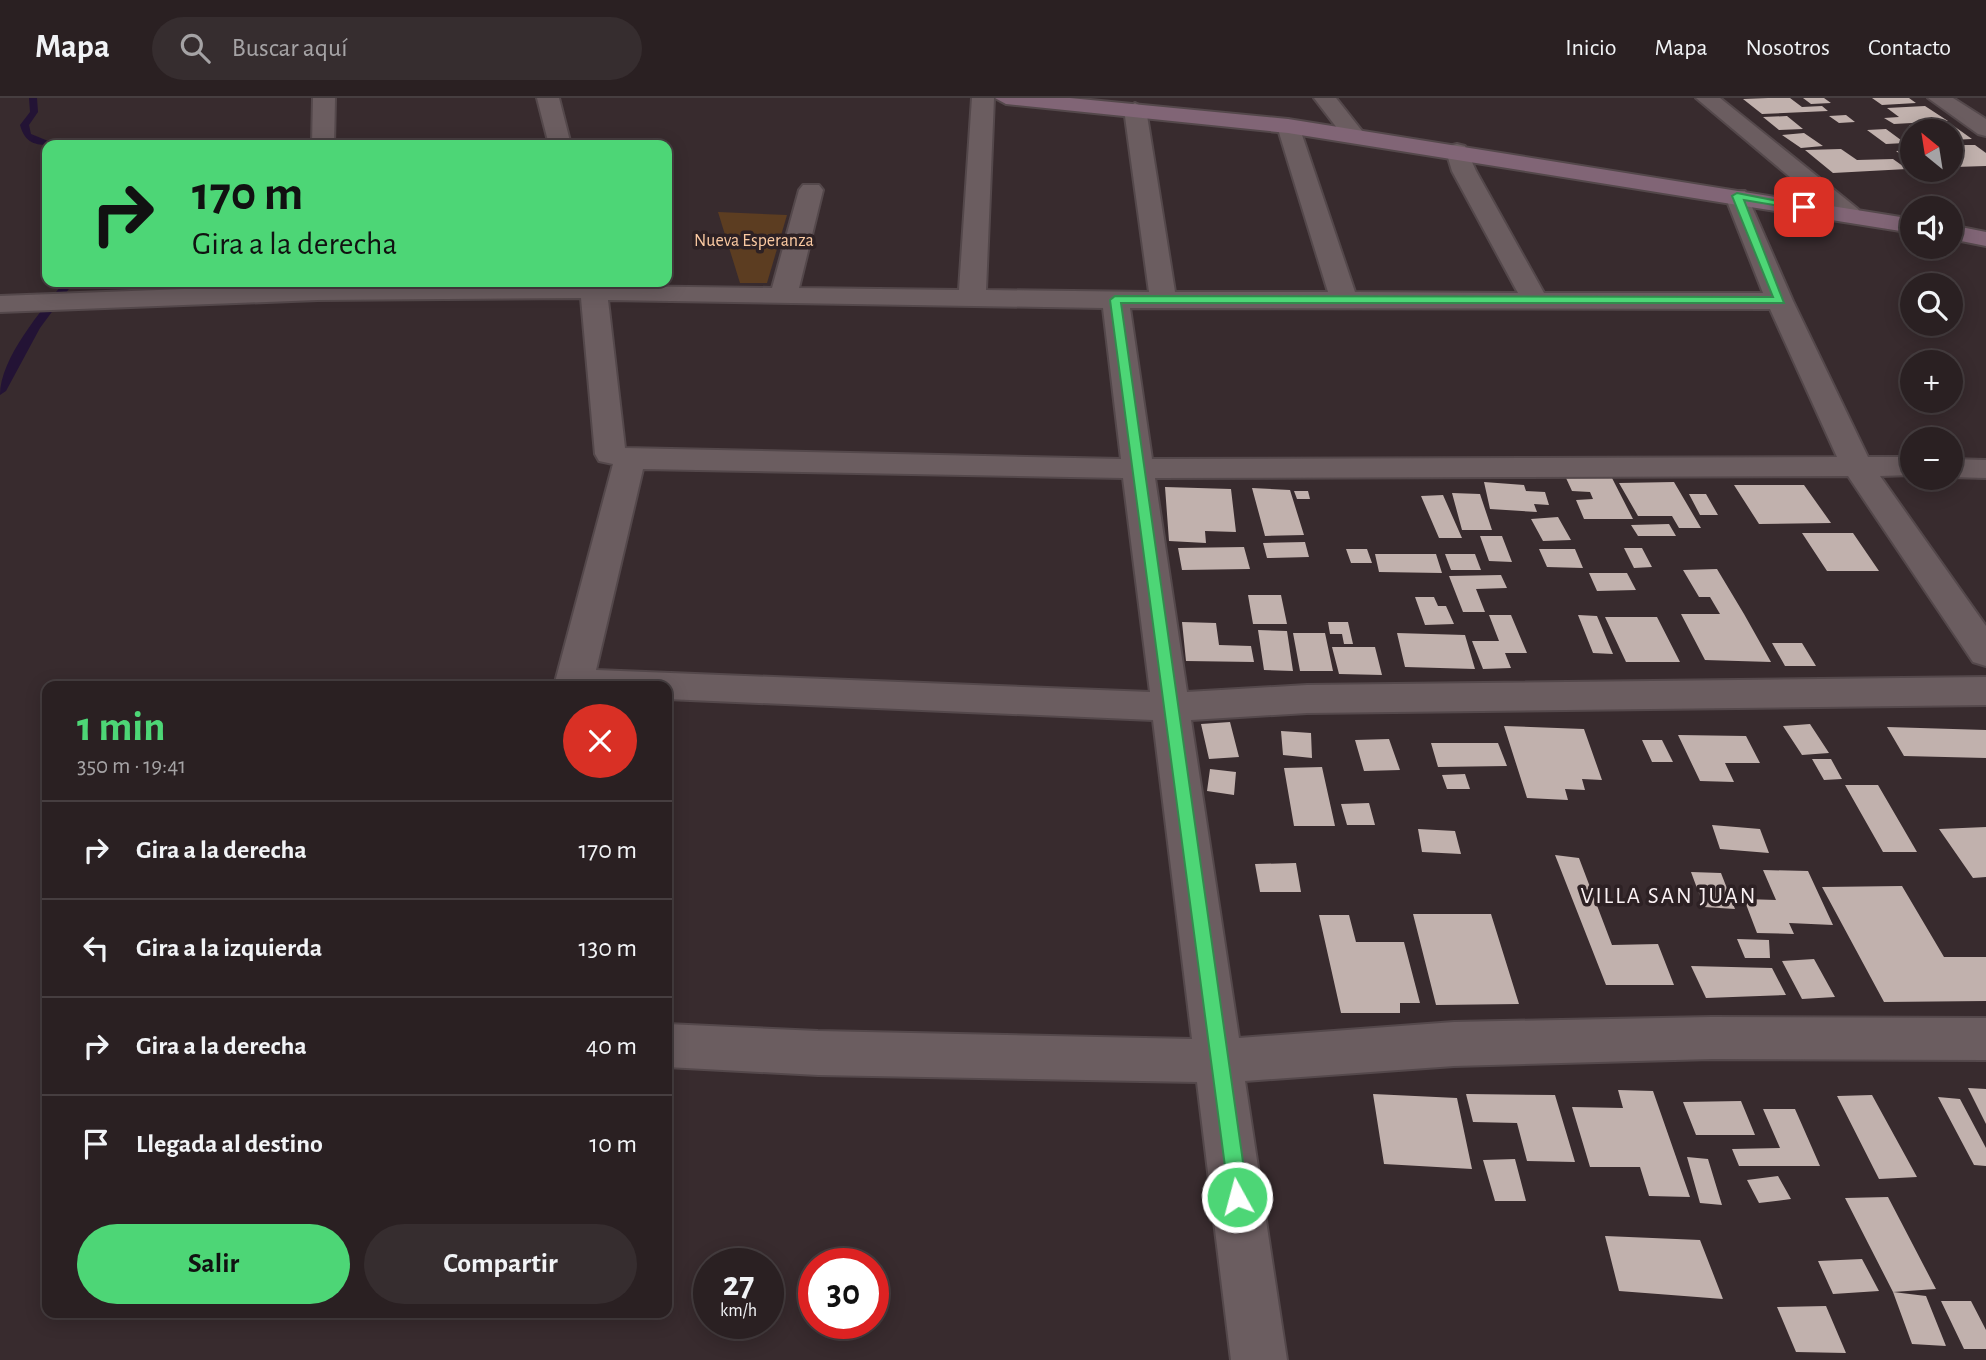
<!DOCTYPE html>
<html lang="es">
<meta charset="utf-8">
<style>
:root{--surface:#2a2022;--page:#362d2f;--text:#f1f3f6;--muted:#a5a3a5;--line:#463e40;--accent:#4dd676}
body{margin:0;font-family:"Alegreya Sans",sans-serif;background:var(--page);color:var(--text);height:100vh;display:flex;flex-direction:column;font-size:26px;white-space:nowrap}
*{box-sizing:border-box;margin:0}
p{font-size:23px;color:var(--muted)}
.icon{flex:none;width:38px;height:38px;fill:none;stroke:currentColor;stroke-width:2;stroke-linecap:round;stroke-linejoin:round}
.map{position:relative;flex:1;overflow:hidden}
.details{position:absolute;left:42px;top:583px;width:630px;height:637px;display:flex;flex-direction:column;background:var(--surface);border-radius:14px;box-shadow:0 4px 18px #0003,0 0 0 2px var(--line)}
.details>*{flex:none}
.top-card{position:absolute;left:42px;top:42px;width:630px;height:147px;border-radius:14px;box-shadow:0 4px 18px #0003,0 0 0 2px var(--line);background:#4dd676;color:#111;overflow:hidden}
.needle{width:46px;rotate:330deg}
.tools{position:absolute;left:1900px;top:21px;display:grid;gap:14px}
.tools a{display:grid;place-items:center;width:63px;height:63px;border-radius:50%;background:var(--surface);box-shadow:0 4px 18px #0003,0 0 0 2px var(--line);font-size:35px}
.speed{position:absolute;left:693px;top:1150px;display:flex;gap:14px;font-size:35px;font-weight:700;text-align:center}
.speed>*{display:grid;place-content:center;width:91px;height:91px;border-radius:50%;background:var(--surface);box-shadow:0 4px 18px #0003,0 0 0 2px var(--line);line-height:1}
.speed small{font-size:18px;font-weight:400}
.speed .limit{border:10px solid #d22;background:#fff;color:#111}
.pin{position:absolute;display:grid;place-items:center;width:60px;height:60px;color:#fff;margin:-30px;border-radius:14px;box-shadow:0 4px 10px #0006}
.me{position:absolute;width:77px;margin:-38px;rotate:353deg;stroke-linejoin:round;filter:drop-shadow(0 0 5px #0008)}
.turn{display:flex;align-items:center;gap:24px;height:147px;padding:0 35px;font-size:32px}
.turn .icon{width:91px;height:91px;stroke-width:2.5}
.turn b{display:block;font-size:49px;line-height:60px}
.round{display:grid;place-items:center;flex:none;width:74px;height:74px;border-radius:37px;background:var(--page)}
.headline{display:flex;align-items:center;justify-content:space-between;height:119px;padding:0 35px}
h1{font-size:42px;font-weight:700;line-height:52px;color:var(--accent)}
.cta{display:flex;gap:14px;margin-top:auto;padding:14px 35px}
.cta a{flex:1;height:80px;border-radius:42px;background:var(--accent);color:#111;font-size:28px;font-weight:700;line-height:80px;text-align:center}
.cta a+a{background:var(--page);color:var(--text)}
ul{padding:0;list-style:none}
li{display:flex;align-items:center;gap:21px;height:98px;padding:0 35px;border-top:2px solid var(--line)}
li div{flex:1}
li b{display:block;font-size:26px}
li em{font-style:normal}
header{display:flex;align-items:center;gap:42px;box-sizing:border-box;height:98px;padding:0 35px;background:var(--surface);border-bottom:2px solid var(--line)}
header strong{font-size:33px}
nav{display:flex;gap:38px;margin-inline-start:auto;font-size:24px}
.search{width:490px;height:63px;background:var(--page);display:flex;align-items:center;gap:18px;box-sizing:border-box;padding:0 24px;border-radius:38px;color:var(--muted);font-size:26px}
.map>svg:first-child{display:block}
.green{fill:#5c3d21}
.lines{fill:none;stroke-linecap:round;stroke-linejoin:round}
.stream{fill:#231335;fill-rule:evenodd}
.building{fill:#c1b1ad}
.street-casing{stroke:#54484b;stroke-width:4}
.secondary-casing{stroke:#54484b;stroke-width:4}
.street{fill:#6b5d60;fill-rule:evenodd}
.secondary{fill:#816576;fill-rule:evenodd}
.route{fill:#4dd676;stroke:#328b4d;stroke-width:2}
.labels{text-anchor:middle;stroke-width:7;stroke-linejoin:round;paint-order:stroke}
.far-park-label{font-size:18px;fill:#fbcaa2;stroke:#2d2124}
.neighbourhood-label{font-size:23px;letter-spacing:2px;fill:#faf1f3;stroke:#2d2124}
</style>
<header>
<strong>Mapa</strong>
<div class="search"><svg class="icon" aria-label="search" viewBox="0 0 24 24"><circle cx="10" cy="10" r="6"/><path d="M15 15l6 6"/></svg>Buscar aquí</div>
<nav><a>Inicio</a><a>Mapa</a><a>Nosotros</a><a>Contacto</a></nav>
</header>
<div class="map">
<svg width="1986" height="1262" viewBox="0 0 1986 1262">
<rect width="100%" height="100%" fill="#382b2e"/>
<!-- green -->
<path class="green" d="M718,114l69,3 -20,68h-27z"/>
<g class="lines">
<!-- stream -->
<path class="stream" d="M29,0h8l1,14 -9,13 2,9 27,11c-18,0 -32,2 -38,-20l10,-13z
M64,184h10l-34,46 -34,63 -6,4c0,-37 42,-85 64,-113z"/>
</g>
<!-- building -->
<path class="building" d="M1768,0h22l12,9 20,-1 6,5 -66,3 -19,-15z
M1803,0h21l7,5 -20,1z
M1872,0h37l7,5 -34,2z
M1925,8l23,15 -54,3 -10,-6 15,-1 -12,-9z
M1846,17l9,7 -16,1 -10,-7z
M1787,18l16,13 -24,1 -16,-13z
M1951,26l21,15 -21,1v-9h-35l-7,-6z
M1886,31l19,14 -19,1 -19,-14z
M1804,35l19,13 -22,2 -19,-13z
M1951,47h24l11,8v13l-31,1 -4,-3z
M1841,51l16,11 36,-1 14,10 -74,4 -28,-23z
M1913,52v14l-17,-13z
M1566,380h46l21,41h-49l-8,-19 17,-1 -3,-7 -18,-1z
M1484,384l40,3 2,6 19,1 4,13 -15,-1 3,8 -47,-3z
M1674,384l27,46h-22l-7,-12h-34l-19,-33z
M1734,387h70l27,38 -72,1z
M1165,389l66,2 5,43 -31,-1 1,12 -37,-2z
M1252,390l38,2 14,45 -39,1z
M1294,393h14l2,8h-13z
M1452,395l28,1 12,36h-30z
M1689,396h17l12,21h-18z
M1443,397l19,43h-23l-18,-42z
M1558,419l13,23 -28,1 -12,-22z
M1669,426l7,12h-38l-7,-11z
M1802,435h51l26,38h-52z
M1480,438h22l10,26 -23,-1z
M1305,444l4,15 -42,1 -4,-15z
M1244,449l6,22 -68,1 -4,-22z
M1624,450h18l10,19 -18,1z
M1346,451h21l5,14h-21z
M1539,451h36l8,19 -36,-1z
M1375,456h61l6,19 -63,-1z
M1445,456h30l6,16h-30z
M1717,471l27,45 27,48 -66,-2 -24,-46h39l-10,-17h-11l-16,-27z
M1589,475h38l9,17 -39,1z
M1501,477l6,13 -31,1 9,23h-22l-14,-36z
M1248,497h33l6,29h-34z
M1415,499h19l4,9h8l8,18 -29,1z
M1489,517h22l16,38h-22l6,15 -28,1 -11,-28h27z
M1578,517l19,1 16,38 -20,-1z
M1605,519h52l23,45h-54z
M1182,524l34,1 3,22 32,1 3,16 -68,-1z
M1328,524h20l5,22h-9l-2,-10h-12z
M1258,532l29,1 6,40 -29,-1z
M1293,535h32l8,38h-33z
M1397,535l68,2 10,34 -70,-2z
M1772,545h30l14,23h-31z
M1332,549h43l7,28 -43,-1z
M1230,624l9,35 -30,2 -8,-35z
M1810,626l19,29 -27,2 -19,-29z
M1504,628l80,3 18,51 -20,-1 3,11 -20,-1 3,11 -41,-2z
M1887,629l99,3v28l-82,-2z
M1281,633l30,2 1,25 -29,-3z
M1678,637l68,1 14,27h-35l9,19 -34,-1z
M1389,641l11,31 -36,1 -9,-31z
M1642,642h20l11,22h-21z
M1431,645h67l9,23 -69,1z
M1812,661h19l11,20 -18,1z
M1322,669l13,59h-41l-10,-58z
M1210,671l26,3 -2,23 -27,-4z
M1465,676l5,15h-23l-5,-14z
M1845,687h33l39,67h-34z
M1369,705l6,22h-28l-6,-21z
M1712,727l48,4 9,24 -49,-4z
M1986,729v50l-13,1 -34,-49z
M1418,731l37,2 6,23 -39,-2z
M1555,757l24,3 33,87 46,-1 16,41h-68z
M1296,765l5,29h-41l-5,-28z
M1763,772l45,1 25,54 -44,-2 5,11 -37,-1 -13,-34 32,1z
M1691,774l30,1 14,36 -31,-2z
M1902,788l42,71h42v44l-102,1 -62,-115z
M1413,816h78l28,90 -83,1z
M1319,817h30l7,27h48l16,61h-20v10h-59z
M1737,841l32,1 1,18h-25z
M1814,861l21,38 -33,2 -20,-38z
M1691,868l81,2 14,27 -80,3z
M1968,990l18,1v35z
M1618,992l35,1 37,106 -41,-1 -9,-29h-50l-18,-60 51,1z
M1373,996l84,4 15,71 -88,-5z
M1466,996l89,1 20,67 -48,-1 -10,-38 -44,-1z
M1872,997l45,82 -38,2 -42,-83z
M1938,999l22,2 26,49v18l-12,-1z
M1741,1003l14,34h-59l-13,-33z
M1763,1011h32l25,57h-81l-7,-17 48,-1z
M1687,1059l21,2 14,46 -22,-2z
M1515,1061l11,42h-31l-12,-41z
M1778,1078l13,23 -32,4 -12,-23z
M1888,1099l48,92 -43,3 33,4 20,50 -34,-2 -19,-52 -48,-94z
M1605,1138l95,4 23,59 -104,-8z
M1862,1161l17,32 -46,3 -15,-33z
M1941,1203h30l15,29v19h-22z
M1826,1208l20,47 -50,-1 -19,-45z"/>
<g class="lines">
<defs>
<path id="street" d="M313,0h22l-1,47h-22z
M537,0h22l12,47h-22z
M972,0h22l-8,192 163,2 -25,-183 11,-6 11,6 29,183h153l-51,-166 11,-7 11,7 56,166 163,1 -66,-122 -6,-20 3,-5 8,-2 8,2 11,25 68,122h219l-38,-97 4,-5h16l48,110 75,156h45v18l-33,1 106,150v40l-13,-4 -125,-186 -693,2 32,214 120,-7 679,-8v28l-679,8 -116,7 48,318 215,-16 258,-5 274,1v42l-274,-1 -258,7 -209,15 42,279h-56l-34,-278 -379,-7 -151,-8v-43l151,7 374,8 -39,-319 -486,-21v-13h-113l59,-222 -14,-3 -4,-7 -14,-156 -263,2 -318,12v-16l318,-12 288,-2 10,4 156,2 27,-98 4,-5h16l4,5 -24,98 160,2zM608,202l495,8 18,151 -496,-11zM1130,210l640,1 67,148 -685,2zM643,371l480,9 27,214 -554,-22z
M1314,0h22l30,38 -3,5h-16z
M1696,0h24l138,111 3,5 -3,5h-18z
M1928,0h25l33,21v17l-8,-2z
M1951,361l35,1v18l-35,-1z"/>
<path id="secondary" d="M995,0h75l218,21 625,100v14l-625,-100 -282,-29z
M1951,127l35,7v14l-35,-7z"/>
</defs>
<!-- street casing -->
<use href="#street" class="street-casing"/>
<!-- secondary casing -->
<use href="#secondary" class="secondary-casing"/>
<!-- street -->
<use href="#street" class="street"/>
<!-- secondary -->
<use href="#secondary" class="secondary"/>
</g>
<!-- route -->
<path class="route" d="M1737,95l72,14 -5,3 -60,-10 40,103h-663l127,894 -3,7 -8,3 -7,-3 -120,-904 5,-4 658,1 -41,-101z"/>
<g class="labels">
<!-- far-park labels -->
<g class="far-park-label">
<text x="754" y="148">Nueva Esperanza</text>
</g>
<!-- neighbourhood labels -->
<g class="neighbourhood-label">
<text x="1669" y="805">VILLA SAN JUAN</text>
</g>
</g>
</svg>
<div class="tools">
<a><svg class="needle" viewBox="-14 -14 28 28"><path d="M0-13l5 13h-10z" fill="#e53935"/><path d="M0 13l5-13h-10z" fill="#a5a3a5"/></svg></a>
<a><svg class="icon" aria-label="sound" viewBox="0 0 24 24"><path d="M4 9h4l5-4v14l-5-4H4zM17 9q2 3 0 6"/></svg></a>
<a><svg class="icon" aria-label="search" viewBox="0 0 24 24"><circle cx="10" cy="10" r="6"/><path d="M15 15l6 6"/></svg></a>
<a>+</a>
<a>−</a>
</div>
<div class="speed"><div>27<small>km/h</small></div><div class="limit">30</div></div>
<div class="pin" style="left:1804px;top:109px;background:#d93025"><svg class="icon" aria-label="arrive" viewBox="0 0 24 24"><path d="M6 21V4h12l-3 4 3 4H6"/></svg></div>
<svg class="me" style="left:1237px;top:1099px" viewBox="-20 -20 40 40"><circle r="17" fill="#4dd676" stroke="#fff" stroke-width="3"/><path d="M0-11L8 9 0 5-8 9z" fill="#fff"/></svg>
<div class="top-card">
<div class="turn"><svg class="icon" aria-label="right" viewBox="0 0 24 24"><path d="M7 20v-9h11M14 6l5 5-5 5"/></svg><div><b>170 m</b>Gira a la derecha</div></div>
</div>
<section class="details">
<div class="headline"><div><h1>1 min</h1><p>350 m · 19:41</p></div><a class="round" style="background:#d93025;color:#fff"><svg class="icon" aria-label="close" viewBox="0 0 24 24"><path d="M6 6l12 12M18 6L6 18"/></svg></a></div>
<ul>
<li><svg class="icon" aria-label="right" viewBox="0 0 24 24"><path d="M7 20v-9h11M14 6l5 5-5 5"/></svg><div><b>Gira a la derecha</b></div><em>170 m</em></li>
<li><svg class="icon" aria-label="left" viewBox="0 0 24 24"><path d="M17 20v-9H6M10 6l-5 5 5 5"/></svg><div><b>Gira a la izquierda</b></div><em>130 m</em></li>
<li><svg class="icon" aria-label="right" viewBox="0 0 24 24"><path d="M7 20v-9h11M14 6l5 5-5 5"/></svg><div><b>Gira a la derecha</b></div><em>40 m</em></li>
<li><svg class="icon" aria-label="arrive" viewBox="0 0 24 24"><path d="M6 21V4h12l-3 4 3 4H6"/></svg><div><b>Llegada al destino</b></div><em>10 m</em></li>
</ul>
<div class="cta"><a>Salir</a><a>Compartir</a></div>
</section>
</div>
